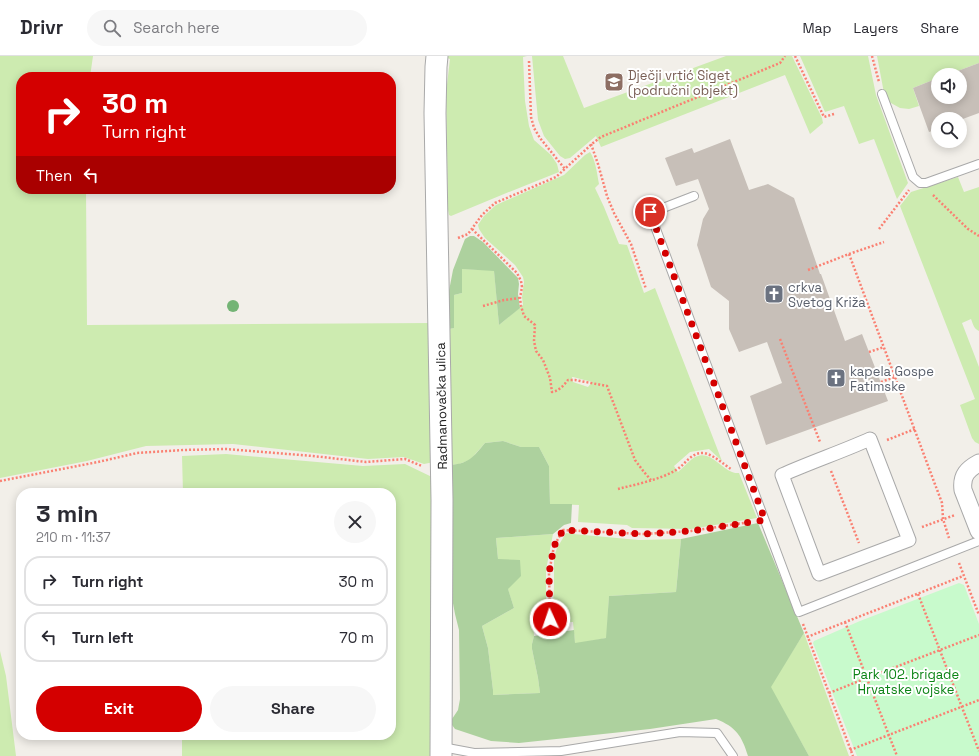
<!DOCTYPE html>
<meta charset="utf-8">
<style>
:root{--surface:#fff;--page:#f7f7f7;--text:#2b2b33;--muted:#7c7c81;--line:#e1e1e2;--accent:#d40000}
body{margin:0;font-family:"Space Grotesk",sans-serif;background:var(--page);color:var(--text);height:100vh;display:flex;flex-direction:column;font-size:15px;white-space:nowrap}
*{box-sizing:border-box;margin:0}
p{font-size:13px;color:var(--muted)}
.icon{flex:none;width:22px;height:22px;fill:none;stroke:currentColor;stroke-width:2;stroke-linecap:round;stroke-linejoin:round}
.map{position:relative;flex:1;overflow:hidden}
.details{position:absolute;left:16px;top:432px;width:380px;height:252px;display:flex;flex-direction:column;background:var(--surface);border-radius:16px;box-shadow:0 2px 10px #0003}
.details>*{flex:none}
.hud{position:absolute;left:16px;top:16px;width:380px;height:122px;border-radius:16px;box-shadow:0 2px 10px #0003;background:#d40000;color:#fff;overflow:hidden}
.tools{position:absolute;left:931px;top:12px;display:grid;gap:8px}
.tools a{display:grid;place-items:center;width:36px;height:36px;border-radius:50%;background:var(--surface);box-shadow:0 2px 10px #0003;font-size:20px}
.pin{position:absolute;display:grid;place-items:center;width:34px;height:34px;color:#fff;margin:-17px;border:2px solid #fff;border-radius:50%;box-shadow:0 1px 4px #0007}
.me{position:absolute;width:44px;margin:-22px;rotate:357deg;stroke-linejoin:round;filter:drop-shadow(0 0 3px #0008)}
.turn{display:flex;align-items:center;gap:14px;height:84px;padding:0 20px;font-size:18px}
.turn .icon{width:52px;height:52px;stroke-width:2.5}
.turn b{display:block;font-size:28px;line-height:34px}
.then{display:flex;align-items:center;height:38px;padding:0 20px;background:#0003;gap:8px;font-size:15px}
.round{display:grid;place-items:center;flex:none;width:42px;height:42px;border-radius:21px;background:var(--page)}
.overview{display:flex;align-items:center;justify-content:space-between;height:68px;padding:0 20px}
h1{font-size:24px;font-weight:700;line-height:30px}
.action{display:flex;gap:8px;margin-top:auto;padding:8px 20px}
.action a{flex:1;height:46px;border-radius:24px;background:var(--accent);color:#fff;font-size:16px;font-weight:700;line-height:46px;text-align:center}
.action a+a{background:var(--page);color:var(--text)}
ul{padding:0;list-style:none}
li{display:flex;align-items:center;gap:12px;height:50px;margin:0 8px 6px;padding:0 12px;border:2px solid var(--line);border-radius:16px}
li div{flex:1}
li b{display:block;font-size:15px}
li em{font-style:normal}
header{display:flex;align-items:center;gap:24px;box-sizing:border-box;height:56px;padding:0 20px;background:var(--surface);border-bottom:1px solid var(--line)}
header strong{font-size:19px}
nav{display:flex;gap:22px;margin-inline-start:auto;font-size:14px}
.search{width:280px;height:36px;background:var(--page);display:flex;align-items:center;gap:10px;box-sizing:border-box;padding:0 14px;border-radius:22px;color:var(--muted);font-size:15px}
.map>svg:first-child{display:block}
.grass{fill:#cdebb0;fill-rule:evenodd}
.forest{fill:#add19e}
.park{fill:#c8facc}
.building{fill:#c7bfb8}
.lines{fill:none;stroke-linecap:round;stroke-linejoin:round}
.service-casing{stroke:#a9a9a9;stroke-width:10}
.pedestrian-casing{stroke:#a9a9a9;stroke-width:15}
.minor-casing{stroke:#a9a9a9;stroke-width:19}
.tertiary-casing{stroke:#a9a9a9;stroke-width:23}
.path{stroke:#fa8072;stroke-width:2.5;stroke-dasharray:2 2;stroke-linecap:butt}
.service{stroke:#fff;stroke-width:8}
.pedestrian{stroke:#fff;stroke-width:13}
.minor{stroke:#fff;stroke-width:17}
.tertiary{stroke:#fff;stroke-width:21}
.tree{fill:#74b475}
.route{stroke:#d40000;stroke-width:7;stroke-dasharray:0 12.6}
.labels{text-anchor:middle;stroke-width:4;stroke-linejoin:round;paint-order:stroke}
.education-label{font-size:13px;fill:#785e54;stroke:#fff;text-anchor:start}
.worship-label{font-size:13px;fill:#5b616d;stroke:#fff;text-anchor:start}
.street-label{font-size:13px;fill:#222;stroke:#fff}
.park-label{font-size:13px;fill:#0c8416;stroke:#fff}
</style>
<header>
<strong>Drivr</strong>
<div class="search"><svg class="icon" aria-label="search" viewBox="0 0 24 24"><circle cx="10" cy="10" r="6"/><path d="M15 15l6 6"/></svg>Search here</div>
<nav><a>Map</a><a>Layers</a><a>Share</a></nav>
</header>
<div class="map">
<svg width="979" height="700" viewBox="0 0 979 700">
<rect width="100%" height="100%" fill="#f2efe9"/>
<!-- grass -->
<path class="grass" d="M0,0h93l-3,21h-69v112h65l1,136 346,-2 1,139 -10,2 -20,-7 -36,2 -135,-15 -87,2 -59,15 -87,17z
M448,0h79l-4,1 2,44 4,25 5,14 17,15 6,9 2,8 -55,22 -53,22 -2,-1 -1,-5 -2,-117 4,-34 -3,-1z
M532,0h31l21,52 142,-52h66l30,62 1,5 -13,11 -25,-59 -184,72 -5,-11 -26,22 -5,1 -5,-3 -16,-20 -6,-16z
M800,0h68l8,39 32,88 -11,16 -23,-60 -15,5 -15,-38 -19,6z
M877,0h102v7l-32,12h-9v3l-25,10 6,18 -10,3 -9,-1 -11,-6 -5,-9z
M590,96c6,9 7,22 9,32l-4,4 9,19 15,37 8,1 17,48 11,-5 67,173 -13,-12 -19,3 -16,14 4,6c5,-4 9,-9 14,-13 16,-12 27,8 40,13 2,1 4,1 7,1l18,45 -66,11 -59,-1 -5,-3 -49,-3 1,-17 -29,-1 -1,-38 -10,-19h-18l-18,-6 -18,2 -15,17 -11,4 -8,1 -3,-136 6,-1v-33l8,-2v-24l32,1 5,55 24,-20 -1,-8 2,-15 -1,-5 -8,-12 -30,-27 -6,-9 -1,-4 6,-9 12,-11 68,-30 21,-20zM572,321h1l19,5 -4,5 -15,-5z
M958,121l6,15 15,-5v144c-5,-2 -6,-7 -8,-12l-9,4 17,44v77l-4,-2 -3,-4 -12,-33 15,-6 -75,-193 11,-14z
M226,398l137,12 42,-2 27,13 2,279h-252v-21h209v-242h-208l-1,-37z
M566,477l7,1 66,6 42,-1 -5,53 -67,4 -2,42 -32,6 -2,-22 -21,1 2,-37v-29l3,-9z
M553,478l-7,36v49h-13l1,17 -2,8v5l6,29 2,15 -47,2v-5l-5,-42 -6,-22 32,-18 -16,-49 -2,-21z
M804,577l45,123h-40l-39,-69z
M0,595l6,25 10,80h-16z"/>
<!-- forest -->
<path class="forest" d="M470,180h4l9,6 35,36 1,6 -1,10 2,14 -21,17 -5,-54 -32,-2v24l-8,2v33l-5,1 -1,-33 5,-26 12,-31z
M503,385l18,6h18l10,19 1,38h22l-1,19 -7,2 -11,9 -57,4 2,21 22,1 1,16 -13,13 6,19 -32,18 6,22 5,42v5l47,-2 -2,-15 -6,-29v-5l2,-8 40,-6 1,13 31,-5 3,-42 67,-4 5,-53 77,-16 46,110 -33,54 38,69h-61c-6,-20 -12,-29 -32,-37l-66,10 -131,14 -28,-2 -36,-12 -3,-4v-6l6,-9 2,-11 -1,-69 -4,-16 -3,-16 -1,-133c19,-2 22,-8 34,-22z"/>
<!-- park -->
<path class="park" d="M959,527l5,2 15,39v132h-122l-44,-113 1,-2 46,-20z"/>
<!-- building -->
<path class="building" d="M979,7v50l-19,7v-1h-22v10l-9,3 -16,-44 25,-10v19h22v-22h-13z
M730,83l19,51 19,-6 26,14 26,76h1l24,67 17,-7 26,67 -122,44 -16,-49 32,-13 -15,-41 -28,10 -10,-23v-28l-18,-14 -14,-42 6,-26 6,-10 -11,-30 -22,7 -11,-28 27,-10 2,5z"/>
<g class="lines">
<defs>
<path id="service" d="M882,38l31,83 7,6h6l53,-19
M694,140l-44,17 149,399 180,-71
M442,691l32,6 87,-2 119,-19 37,1 16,23"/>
<path id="pedestrian" d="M870,383l39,101 -90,34 -37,-99c29,-13 59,-23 88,-36z"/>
<path id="minor" d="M979,407c-11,6 -18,12 -16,27l16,41"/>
<path id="tertiary" d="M437,0l-1,11 -1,46 7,387 -1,256"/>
</defs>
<!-- service casing -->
<use href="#service" class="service-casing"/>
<!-- pedestrian casing -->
<use href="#pedestrian" class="pedestrian-casing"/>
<!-- minor casing -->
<use href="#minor" class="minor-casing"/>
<!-- tertiary casing -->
<use href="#tertiary" class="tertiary-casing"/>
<!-- path -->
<path class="path" d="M795,0l29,61 10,-3
M872,0l7,26
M529,5l2,56 3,11 6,10 25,31
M591,88l7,20 9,32 7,17 17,31 15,45
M933,139l35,34 11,7
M472,173l45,44 4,8 1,6 -2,11 1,8 3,10 11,9 -1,16 2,10 7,9 7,18 2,14c7,-1 12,-7 16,-12h7l32,6 28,74 9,12 7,8
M879,173l30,-39
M458,182l10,-4 14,-19 13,-12 61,-26 37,-34 8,-6 179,-74 5,-7
M849,198l35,-12
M808,214l41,-16 93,249 1,16 6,19
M483,250l21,-6 15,-2
M780,283l40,103
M869,296l15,-5
M881,326l14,-5
M887,384l28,-11
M831,415l28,72
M0,425l98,-19 39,-9 46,-3 43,-1 87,7 53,6 39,-3 17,7
M618,433c19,-5 41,-9 58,-19 10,-6 15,-18 28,-17 10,2 19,11 27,16
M922,471l33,-12
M959,507l20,52
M918,538l61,157
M845,566l52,134
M803,568l26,69 24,63
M547,571l3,-8 -1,-46 5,-27 9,-16 80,4 48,-3 59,-9
M807,581l156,-61
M829,637l38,-15 112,-43
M850,694l129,-50"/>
<!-- service -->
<use href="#service" class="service"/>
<!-- pedestrian -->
<use href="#pedestrian" class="pedestrian"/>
<!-- minor -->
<use href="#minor" class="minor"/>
<!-- tertiary -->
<use href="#tertiary" class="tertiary"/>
</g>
<!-- trees -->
<circle class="tree" cx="233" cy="250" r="6"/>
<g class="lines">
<!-- route -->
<path class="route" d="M550,563l-1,-46 5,-27 9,-16 80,4 48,-3 74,-11 -115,-308"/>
</g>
<!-- icons -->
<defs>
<symbol id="school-square" viewBox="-11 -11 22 22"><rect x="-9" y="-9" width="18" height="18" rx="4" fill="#8d6e63" stroke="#fff"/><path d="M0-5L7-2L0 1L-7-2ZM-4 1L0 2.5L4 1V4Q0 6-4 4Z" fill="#fff"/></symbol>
<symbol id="church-square" viewBox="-11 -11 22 22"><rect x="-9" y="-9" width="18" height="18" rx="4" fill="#6b7280" stroke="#fff"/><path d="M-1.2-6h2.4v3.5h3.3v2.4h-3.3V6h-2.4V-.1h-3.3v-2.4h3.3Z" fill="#fff"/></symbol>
</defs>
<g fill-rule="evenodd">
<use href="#school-square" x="603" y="15" width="22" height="22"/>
<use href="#church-square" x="763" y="227" width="22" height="22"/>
<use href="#church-square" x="825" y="311" width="22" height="22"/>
</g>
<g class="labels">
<!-- education labels -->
<g class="education-label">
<text x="628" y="24">Dječji vrtić Siget<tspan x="628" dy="15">(područni objekt)</tspan></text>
</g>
<!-- worship labels -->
<g class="worship-label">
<text x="788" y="236">crkva<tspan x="788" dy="15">Svetog Križa</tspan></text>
<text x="850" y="320">kapela Gospe<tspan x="850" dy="15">Fatimske</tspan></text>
</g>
<!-- street labels -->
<g class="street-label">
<text transform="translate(441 350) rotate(-91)" y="5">Radmanovačka ulica</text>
</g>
<!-- park labels -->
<g class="park-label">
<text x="906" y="623">Park 102. brigade<tspan x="906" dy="15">Hrvatske vojske</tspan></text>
</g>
</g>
</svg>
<div class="tools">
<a><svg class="icon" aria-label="sound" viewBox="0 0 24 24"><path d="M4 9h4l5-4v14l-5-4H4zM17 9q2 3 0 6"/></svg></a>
<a><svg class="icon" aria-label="search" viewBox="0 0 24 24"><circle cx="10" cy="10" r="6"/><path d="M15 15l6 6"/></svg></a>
</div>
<div class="pin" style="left:650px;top:156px;background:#d93025"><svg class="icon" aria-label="arrive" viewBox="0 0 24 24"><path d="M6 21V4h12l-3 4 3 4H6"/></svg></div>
<svg class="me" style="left:550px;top:563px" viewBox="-20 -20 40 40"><circle r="17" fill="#d40000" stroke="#fff" stroke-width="3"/><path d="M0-11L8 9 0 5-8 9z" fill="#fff"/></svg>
<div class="hud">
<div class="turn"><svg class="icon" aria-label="right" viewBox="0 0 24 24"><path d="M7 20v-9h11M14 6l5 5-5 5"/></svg><div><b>30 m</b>Turn right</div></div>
<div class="then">Then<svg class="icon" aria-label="left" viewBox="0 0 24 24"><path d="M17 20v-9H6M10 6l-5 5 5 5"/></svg></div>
</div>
<section class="details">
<div class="overview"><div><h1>3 min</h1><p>210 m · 11:37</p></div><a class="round"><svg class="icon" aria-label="close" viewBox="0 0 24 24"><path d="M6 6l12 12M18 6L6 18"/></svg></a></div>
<ul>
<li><svg class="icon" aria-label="right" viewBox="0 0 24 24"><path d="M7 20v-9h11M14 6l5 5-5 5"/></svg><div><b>Turn right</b></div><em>30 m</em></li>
<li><svg class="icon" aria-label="left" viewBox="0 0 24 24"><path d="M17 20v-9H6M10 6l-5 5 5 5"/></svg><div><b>Turn left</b></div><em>70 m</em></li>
</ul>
<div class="action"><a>Exit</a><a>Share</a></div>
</section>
</div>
